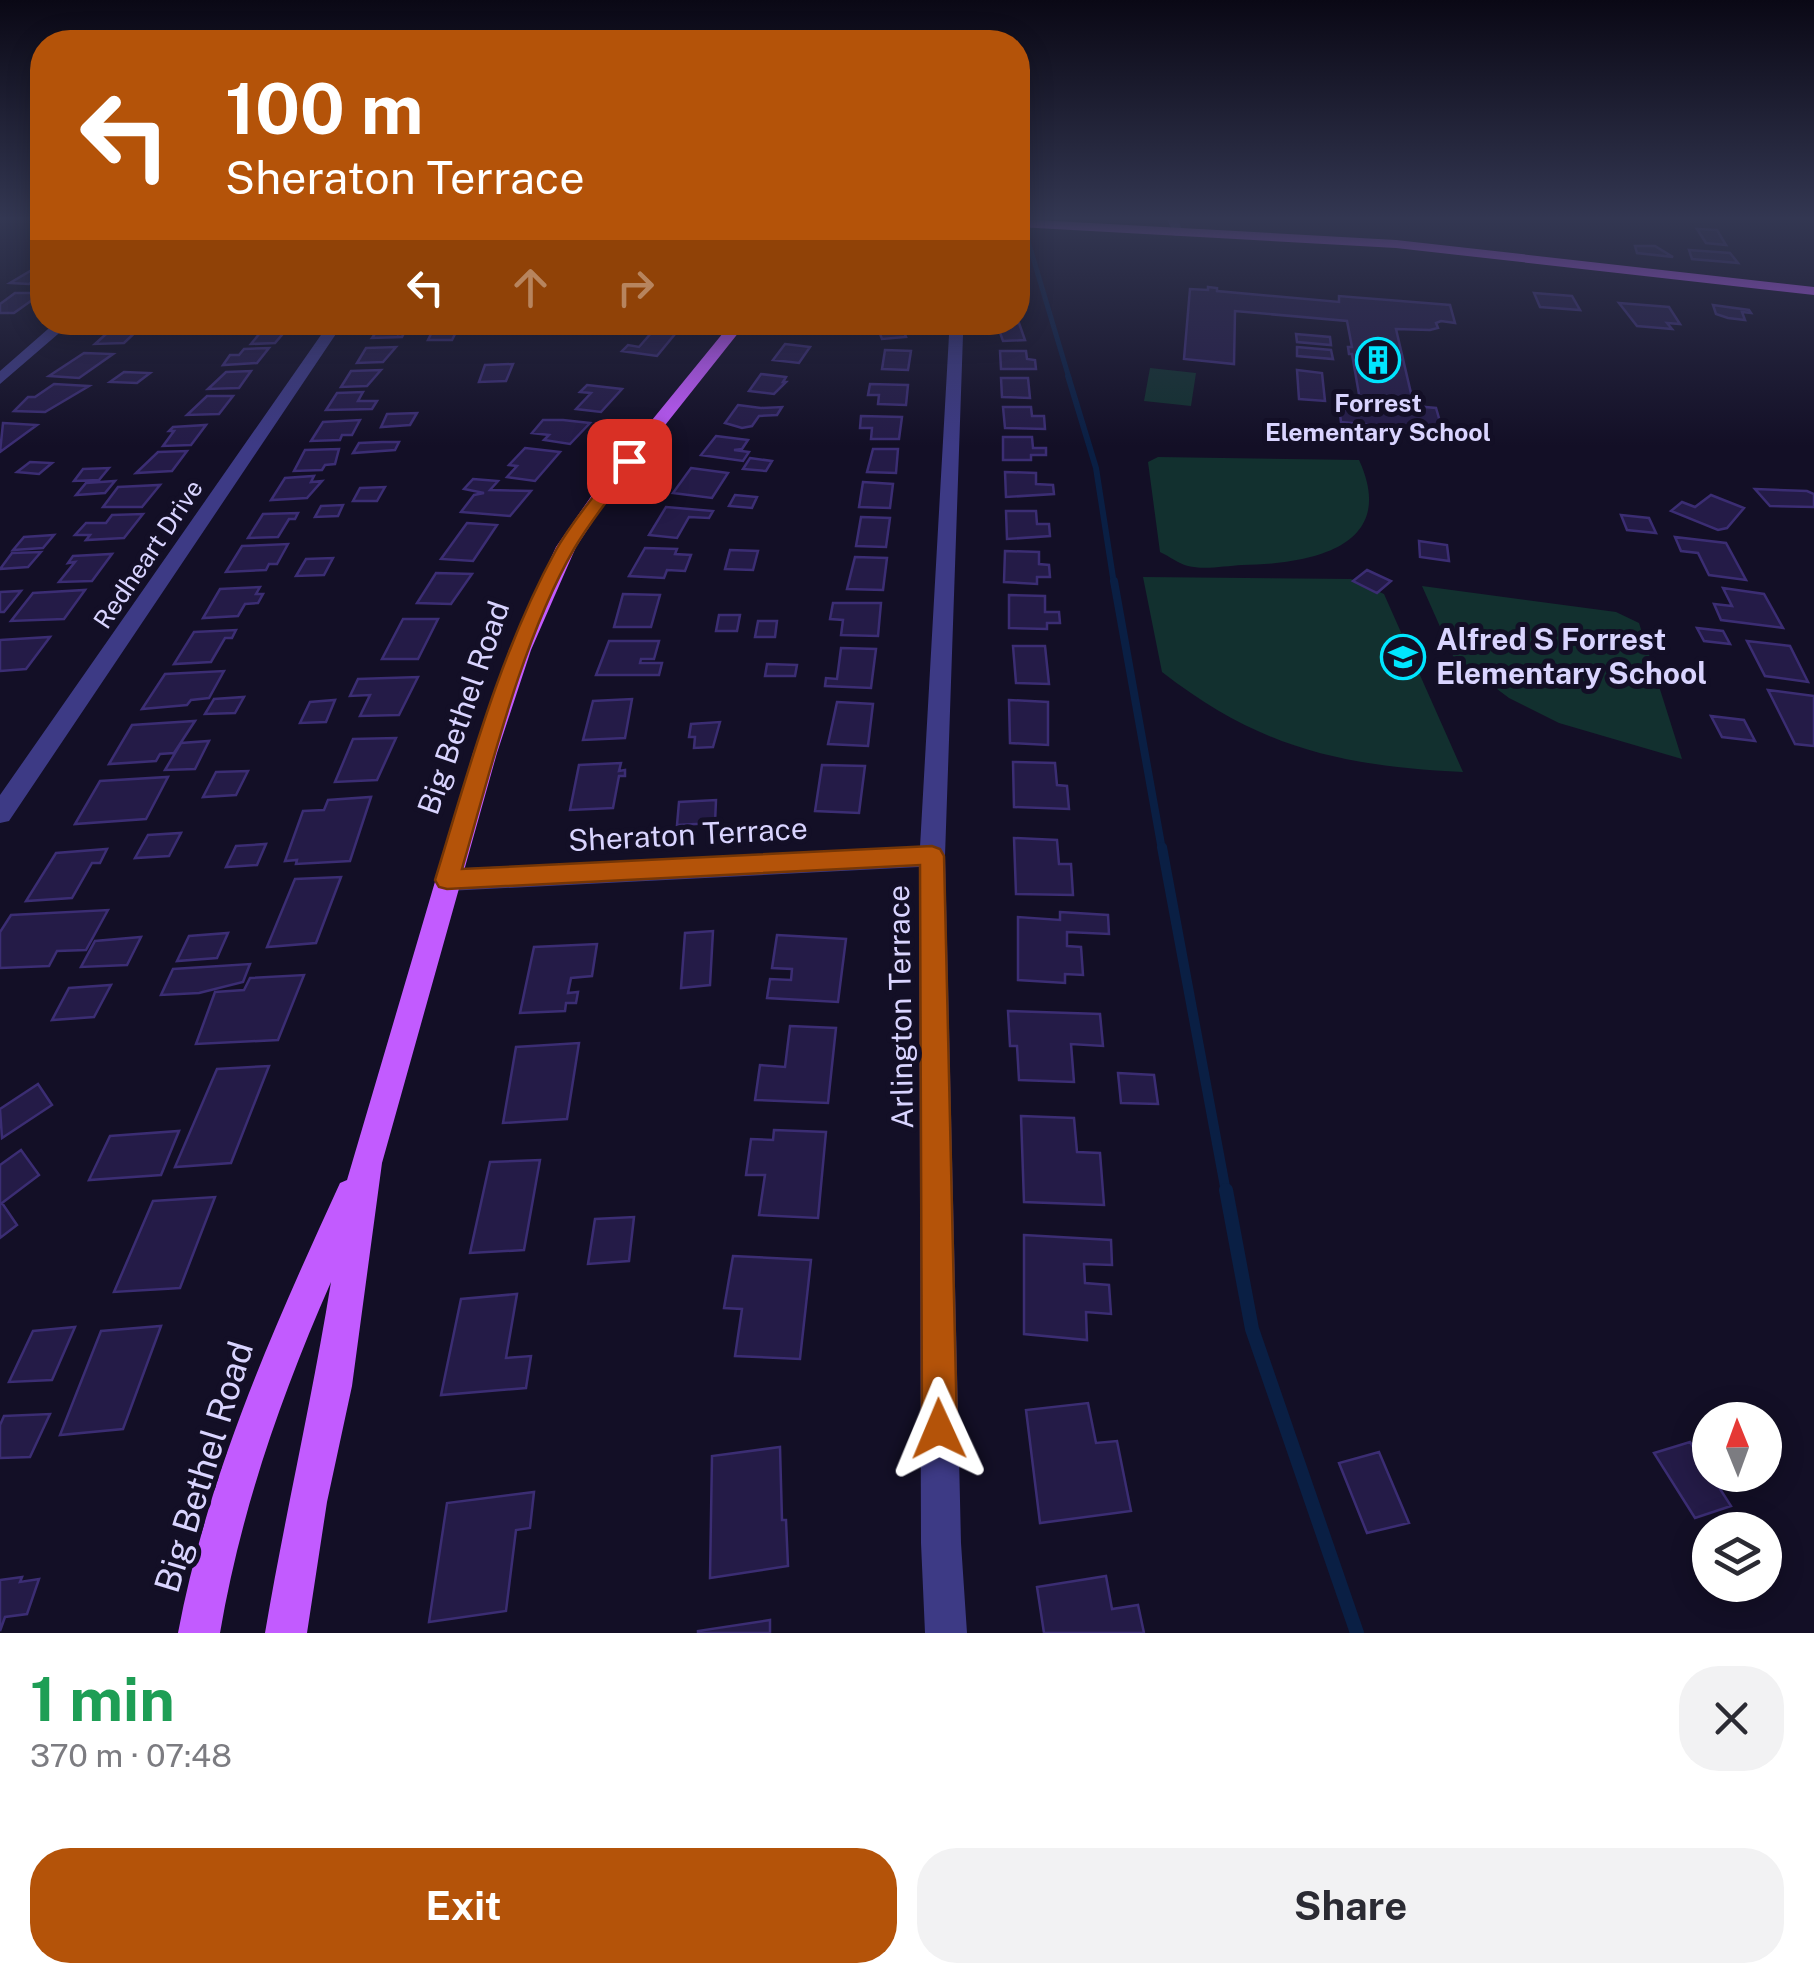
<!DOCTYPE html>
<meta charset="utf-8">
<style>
:root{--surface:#fff;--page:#f2f2f3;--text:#2b2b33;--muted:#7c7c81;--accent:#b45309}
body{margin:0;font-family:"Public Sans",sans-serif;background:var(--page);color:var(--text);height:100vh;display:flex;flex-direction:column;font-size:38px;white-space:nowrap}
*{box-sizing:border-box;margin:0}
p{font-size:32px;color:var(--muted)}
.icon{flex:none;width:55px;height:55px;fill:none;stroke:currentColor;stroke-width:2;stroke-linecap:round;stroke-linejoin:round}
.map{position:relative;height:1633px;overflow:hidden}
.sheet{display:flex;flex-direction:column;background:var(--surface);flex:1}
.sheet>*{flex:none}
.top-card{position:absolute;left:30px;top:30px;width:1000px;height:305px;border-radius:40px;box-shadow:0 5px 25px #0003;background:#b45309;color:#fff;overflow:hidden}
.needle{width:65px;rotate:359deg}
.tools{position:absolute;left:1692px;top:1402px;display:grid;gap:20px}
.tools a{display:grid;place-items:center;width:90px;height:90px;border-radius:50%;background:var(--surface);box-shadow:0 5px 25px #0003;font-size:50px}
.pin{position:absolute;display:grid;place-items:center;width:85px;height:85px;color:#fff;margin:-42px;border-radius:20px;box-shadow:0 5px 15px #0006}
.me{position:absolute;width:110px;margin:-55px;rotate:359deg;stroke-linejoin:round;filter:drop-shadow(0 0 8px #0008)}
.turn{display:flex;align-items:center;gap:35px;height:210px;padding:0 30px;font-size:45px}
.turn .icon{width:130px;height:130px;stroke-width:2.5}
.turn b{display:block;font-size:70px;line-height:85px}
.lanes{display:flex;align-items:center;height:95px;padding:0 30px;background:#0003;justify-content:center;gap:50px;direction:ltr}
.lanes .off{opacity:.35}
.round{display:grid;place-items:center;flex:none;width:105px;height:105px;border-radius:40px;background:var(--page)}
.head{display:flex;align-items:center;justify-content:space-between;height:170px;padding:0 30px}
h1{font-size:60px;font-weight:700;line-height:75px;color:#1e9e55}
.button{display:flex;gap:20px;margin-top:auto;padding:20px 30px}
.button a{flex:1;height:115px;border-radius:40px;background:var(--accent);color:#fff;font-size:40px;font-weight:700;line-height:115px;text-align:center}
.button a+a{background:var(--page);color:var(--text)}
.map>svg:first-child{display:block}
.green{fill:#12302f}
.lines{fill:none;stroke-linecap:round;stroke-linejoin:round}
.stream-far4{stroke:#0a1f44;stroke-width:5}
.stream-far3{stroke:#0a1f44;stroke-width:6}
.stream-far2{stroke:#0a1f44;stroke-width:8}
.stream-far1{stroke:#0a1f44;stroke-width:10}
.stream{stroke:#0a1f44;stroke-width:14}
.building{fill:#241b47;stroke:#3b2d73;stroke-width:2.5}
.minor{fill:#3d3a85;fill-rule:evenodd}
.major{fill:#c25bff;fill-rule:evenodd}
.route{fill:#b45309;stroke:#753606;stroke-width:2.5}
.labels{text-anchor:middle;stroke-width:10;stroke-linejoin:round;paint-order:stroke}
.far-poi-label{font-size:25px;font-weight:bold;fill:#d9d4ff;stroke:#130f26}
.far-street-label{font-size:25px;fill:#d9d4ff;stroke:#130f26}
.poi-label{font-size:30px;font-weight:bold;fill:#d9d4ff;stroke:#130f26;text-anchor:start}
.street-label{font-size:30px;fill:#d9d4ff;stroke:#130f26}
.near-street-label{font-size:35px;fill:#d9d4ff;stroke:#130f26}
</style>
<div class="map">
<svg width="1814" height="1633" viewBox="0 0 1814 1633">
<rect width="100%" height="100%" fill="#130f26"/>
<!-- green -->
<path class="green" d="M1150,368l46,5 -5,33 -47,-5z
M1158,457l201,3c41,89 -52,104 -117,105 -16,1 -39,5 -54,1 -9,-2 -19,-10 -28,-14l-12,-90z
M1143,577l208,2 33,15 79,178c-123,-6 -203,-24 -301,-100z
M1422,586l194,26 23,11 43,136 -123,-36 -50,-25 -56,-42z"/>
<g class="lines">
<!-- stream-far4 -->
<path class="stream-far4" d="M1028,241l41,137"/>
<!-- stream-far3 -->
<path class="stream-far3" d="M1068,376l28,92 18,116"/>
<!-- stream-far2 -->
<path class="stream-far2" d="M1114,581l48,269"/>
<!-- stream-far1 -->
<path class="stream-far1" d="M1162,847l64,345"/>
<!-- stream -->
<path class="stream" d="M1226,1190l26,139 105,304"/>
</g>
<!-- building -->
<path class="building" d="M1697,229l20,1 9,15 -20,-2z
M1635,246h20l18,11 -36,-4z
M1689,250l41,3 8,10 -46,-4z
M42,264v11l-13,9 -19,-1z
M1208,287l9,1v3l122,11v-6l111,9 5,18 -14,-2 -5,2 2,5 -8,2 -34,-1 18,77 22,2 7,24 -102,-10 -3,-24 22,2 -8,-46h-3l-1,-7h4l-5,-26 -112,-10 -1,53 -50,-5 6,-70 18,1z
M15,293h27l-28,20h-14v-9z
M1534,293l38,3 8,14 -40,-3z
M1619,303l50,4 11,17 -13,-1 5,6 -35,-3z
M1713,305l36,5 2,3 -9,-1 3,8 -17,-2 -12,-4z
M794,322h22l-3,11 -23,-1z
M900,322l6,15 -24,2 -3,-8 -9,1 -3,-8z
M405,323l-6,11 5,-1 -2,4 -30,1 10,-14z
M1019,323l6,17 -22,1 -6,-17z
M116,325h27l-19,18 -29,1z
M258,329h29l-12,14 -24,1 9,-11h-5z
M433,330h24l-5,10h-24z
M652,332l23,2 -18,22 -35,-5 6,-6 11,2z
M1296,334l34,3 1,8 -34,-3z
M785,344l25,3 -11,16 -26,-3z
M396,347l-13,15 -26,1 9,-15z
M1297,347l34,3 2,9 -36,-3z
M269,348l-12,15 -34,2 7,-10h9l5,-6z
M885,350l26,1 -3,19 -26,-1z
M1000,351h26l1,8 8,1 1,9h-35z
M84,353l29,1 -34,24 -30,-2z
M513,364l-7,17 -27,1 6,-17z
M381,370l-14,16 -26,1 10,-16z
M1297,370l25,3 3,28 -26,-2z
M251,371l-12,17 -31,1 18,-17z
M124,372l26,1 -13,10 -27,-1z
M761,374l25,3 -3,5h3l-12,12 -25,-3z
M1001,378h27l2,20 -28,-1z
M54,384l35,2 -44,26 -31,-1 14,-14h7z
M870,384l38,1 -2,20 -28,-1 1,-9h-11z
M587,385l35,4 -21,23 -25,-3 15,-16 -11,-1z
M363,392l-5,9h19l-5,8 -46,1 11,-17z
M207,396h26l-14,18 -32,1z
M738,405l23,3 21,-1 -5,8 -18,1 -7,10 -10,2 -17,-5z
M1003,407h28l1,9h12l1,13 -40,-1z
M417,413l-7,12 -29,2 6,-13z
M861,416l41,1 -3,22h-28l1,-11h-12z
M360,420l-8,15h-10l-2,5 -29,1 12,-19z
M543,420h20l27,3 -20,21 -26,-4 5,-5 -17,-2z
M3,423l34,2 -37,27z
M206,425l-15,20 -28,1 11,-15h-5l4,-4z
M716,436l32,4 -6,9 -8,1 15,2 -6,9 -42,-6z
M1003,437h29l1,11h13v7h-15v5h-28z
M382,442h17l-4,8 -42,3 6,-10z
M525,448l35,4 -25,29 -28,-4 10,-11 -8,-1z
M339,449l-4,15 -10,1 -3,5 -28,1 11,-21z
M873,449h25l-2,24 -29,-1z
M187,451l-15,20 -36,2 22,-21z
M750,458l22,3 -6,10 -23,-2z
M30,462l22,1 -13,11 -22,-2z
M109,468l-10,12 -25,1 9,-12z
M691,468l37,5 -16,25 -39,-5z
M1005,472l31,1v11l17,1 1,9 -48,3z
M314,476l-3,6 11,-1 -15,17 -36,2 14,-22z
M473,479l25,2 -8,9 41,1 -21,25 -49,-4 13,-17 10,-2 -20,-4z
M115,481l-10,12 -29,2 10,-12z
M863,482l30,2 -3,24 -31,-1z
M160,485l-18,22h-39l15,-20z
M385,487l-8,14h-24l7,-13z
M1755,489l52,2 7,3v13l-44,-1z
M735,495l22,2 -5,11 -23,-2z
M1711,495l33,13 -17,20 -9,2 -47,-19 11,-9 13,5z
M343,505l-5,11 -23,1 6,-11z
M666,507l47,4 -4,7 -20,-1 -12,21 -28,-3z
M1006,511h30l1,13h12l1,12 -43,3z
M298,513l-3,6h-6l-11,18 -30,1 15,-24z
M143,514l-19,24 -38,2 4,-5h-15l11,-12h20l6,-8z
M1621,515l28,3 7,15 -29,-3z
M861,517l29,1 -4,29 -30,-1z
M467,523l30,2 -24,36 -32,-2z
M54,535l-11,13 -30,2 11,-13z
M1675,537l51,6 20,37 -37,-5 -11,-22 -17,-2z
M1419,541l28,4 2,16 -29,-4z
M288,544l-11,20h-8l-3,6 -40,2 16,-26z
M645,548l32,1 -2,5 16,1 -6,16 -18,-1 -3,8 -35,-2z
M730,550l28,1 -5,19 -28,-1z
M1005,551l34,1v12l10,1 1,12h-13v7l-33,-2z
M41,552l-13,15 -28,2 12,-16z
M112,554l-20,27 -33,1 16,-20 -7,1 5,-7z
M855,557l32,1 -4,32 -36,-1z
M333,558l-9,17 -28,1 10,-17z
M1367,570l24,11 -14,12 -24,-12z
M436,573l36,1 -21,30 -34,-1z
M260,587l-4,7h7l-5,9 -13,1 -7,12 -35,2 17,-29z
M1723,588l41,6 19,34 -62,-8 -7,-16 18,2z
M85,590l-21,29 -53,2 22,-28z
M21,591l-17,21h-4v-20z
M623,594l37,1 -9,32h-37z
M1009,595l36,1v16h14l1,11h-13v6l-38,-1z
M833,603h48l-3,33 -37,-1 2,-15 -13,-1z
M719,615h21l-3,16h-21z
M403,619h35l-20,40h-36z
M758,621h19l-2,16h-20z
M1697,628l26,3 7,13 -26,-3z
M236,630l-4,8h-7l-14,24 -37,2 20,-32z
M50,637l-24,32 -26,2v-31z
M609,641h50l-5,18h-13l-1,4h22l-3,12h-63z
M1747,641l43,5 18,36 -43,-6z
M1013,646h32l4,38 -33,-1z
M841,648l35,1 -5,39 -46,-2 1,-8 11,1z
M767,664l30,1 -2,11h-30z
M224,671l-15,27 -18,2 -4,5 -45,4 23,-35z
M418,677l-19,38 -39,1 10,-21 -20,1 8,-17z
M1768,690l46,6v50l-19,-2z
M244,697l-9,16 -30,1 9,-15z
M632,699l-7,39 -42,2 10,-39z
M335,700l-9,22 -26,1 10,-21z
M1009,700l39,2v43l-38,-2z
M837,702l36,2 -5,42 -40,-2z
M1711,716l33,4 11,21 -33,-4z
M195,721l-21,32 -14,1 -4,7 -47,3 23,-39z
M720,722l-7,25 -19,1 1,-11h-6l2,-13z
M396,738l-19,42 -42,2 18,-43z
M209,741l-14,28 -30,1 16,-27z
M1013,762l42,1 2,22 10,1 2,23 -55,-2z
M621,763l-2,8 6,-1v6h-6l-6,32 -43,2 9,-45z
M822,765l43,1 -6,47 -44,-2z
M248,771l-12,24 -33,2 13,-25z
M168,777l-22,42 -71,5 25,-43z
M371,797l-21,64 -54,3 1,-4 -12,1 18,-50 21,-1 4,-10z
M716,800l-1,23 -38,2 2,-23z
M181,833l-12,23 -34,2 13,-23z
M1014,838l43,2 2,24h12l2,31 -57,-1z
M266,844l-9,21 -31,2 10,-21z
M107,849l-7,14h-8l-20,35 -46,3 30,-48z
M341,877l-25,66 -49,4 28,-68z
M108,910l-22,40 -29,1 -8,15 -49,2v-36l11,-17z
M1060,912l48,3 1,19 -42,-2v14l14,1 2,28 -18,-1v9l-47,-3v-63l42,3z
M713,931l-3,54 -29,3 4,-55z
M228,933l-11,25 -40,3 12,-25z
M777,935l69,4 -8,63 -71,-4 3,-19 21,1 1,-11 -20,-1z
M141,937l-14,28 -46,2 14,-26z
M597,944l-5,32 -21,2 -3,15 10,-1 -2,11h-10l-1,8 -45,2 14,-66z
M250,964l-7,18 -44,11 -38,2 12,-26z
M304,975l-26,65 -82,4 19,-52 29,-2 6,-12z
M111,985l-17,32 -42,3 17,-32z
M1008,1011l92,3 3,32 -32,-2 3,38 -55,-2 -2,-34h-7z
M790,1026l46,2 -8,75 -73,-3 5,-35 25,2z
M579,1043l-12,76 -64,4 13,-76z
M269,1066l-38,97 -56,4 42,-98z
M1118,1073l36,2 4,29 -37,-1z
M38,1084l14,21 -50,33 -2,-29z
M1021,1116l53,2 3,34 23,1 4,52 -80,-3z
M774,1130l52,2 -8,86 -59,-3 6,-40h-19l5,-36 22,1z
M179,1131l-18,44 -72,5 21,-44z
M21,1150l18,25 -37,28 15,22 -17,13v-73z
M540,1160l-16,90 -54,3 20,-91z
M215,1197l-35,91 -66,4 39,-91z
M634,1217l-5,44 -41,3 7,-45z
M1024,1235l87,5 1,25 -28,-1 1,19 24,2 2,29 -25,-2 1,28 -63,-6z
M733,1256l78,4 -11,99 -65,-3 7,-47 -18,-1z
M517,1294l-11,64 25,-2 -5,32 -85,7 20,-96z
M161,1326l-38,103 -63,6 41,-104z
M75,1327l-23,53 -43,2 24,-51z
M1088,1403l8,40 21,-2 14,70 -91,12 -14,-113z
M50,1414l-20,43 -30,1v-33l4,-9z
M1690,1442l41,64 -36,12 -41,-65z
M780,1447l2,73h4l2,46 -78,12 2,-122z
M1379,1452l30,71 -42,10 -28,-70z
M534,1492l-4,36 -14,2 -10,81 -77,11 18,-119z
M1106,1576l6,33 26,-4 6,28h-100l-7,-46z
M22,1577l-2,5 19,-3 -12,35 -22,3 -5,14v-51z
M770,1620v13h-72v-2z"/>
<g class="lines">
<!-- minor -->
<path class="minor" d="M1166,217h12l5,19h-8z
M56,322h16l-72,62v-13z
M330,322h14l-335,499 -9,2v-28z
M944,322h14l5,13 -18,521 16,687 6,90h-42l-4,-90 -2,-676 -472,24 -9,-4 -4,-7 4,-7 9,-4 473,-22 29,-512z"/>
<!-- major -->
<path class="major" d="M1018,219l378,21 418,47v8l-418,-47 -378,-21z
M732,322h15l-135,170 -36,55 -45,103 -34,103 -115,410 -30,223 -25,116 -20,131h-42c20,-118 47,-233 66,-351 -50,114 -90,228 -111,351h-42c30,-159 95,-304 162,-450l7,-3 126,-427 36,-103 47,-103 43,-62z"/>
</g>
<!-- sky -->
<linearGradient id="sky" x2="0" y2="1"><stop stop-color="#0a0815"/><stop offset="0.49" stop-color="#333752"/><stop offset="1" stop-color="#333752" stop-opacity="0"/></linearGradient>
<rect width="1814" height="446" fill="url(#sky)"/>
<!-- route -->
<path class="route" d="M623,458l14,3c-21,29 -45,57 -63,88 -52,90 -83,220 -112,320l470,-23 8,3 4,7 13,573 -5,12 -13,5 -12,-5 -5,-12 -2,-564 -473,24 -8,-2 -4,-7c34,-111 65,-228 121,-330 18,-32 45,-62 67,-92z"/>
<!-- icons -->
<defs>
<symbol id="building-ring" viewBox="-11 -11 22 22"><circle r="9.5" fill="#130f26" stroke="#00e5ff" stroke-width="1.5"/><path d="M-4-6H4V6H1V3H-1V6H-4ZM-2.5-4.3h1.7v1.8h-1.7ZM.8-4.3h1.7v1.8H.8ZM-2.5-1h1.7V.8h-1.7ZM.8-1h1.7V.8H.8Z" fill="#00e5ff"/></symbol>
<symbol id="school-ring" viewBox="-11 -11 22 22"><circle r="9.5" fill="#130f26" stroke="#00e5ff" stroke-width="1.5"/><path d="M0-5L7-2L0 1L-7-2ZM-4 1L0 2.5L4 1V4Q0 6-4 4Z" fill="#00e5ff"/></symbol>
</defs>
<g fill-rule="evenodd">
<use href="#building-ring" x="1353" y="335" width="50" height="50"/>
<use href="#school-ring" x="1378" y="632" width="50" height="50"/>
</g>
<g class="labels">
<!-- far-poi labels -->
<g class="far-poi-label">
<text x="1378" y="412">Forrest<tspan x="1378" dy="29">Elementary School</tspan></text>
</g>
<!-- far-street labels -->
<g class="far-street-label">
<text transform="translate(148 554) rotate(-56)" y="9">Redheart Drive</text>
</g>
<!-- poi labels -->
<g class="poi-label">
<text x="1436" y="650">Alfred S Forrest<tspan x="1436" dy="34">Elementary School</tspan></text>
</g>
<!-- street labels -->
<g class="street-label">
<text transform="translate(464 708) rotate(-71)" y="10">Big Bethel Road</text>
<text transform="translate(688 835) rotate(-3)" y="10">Sheraton Terrace</text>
<text transform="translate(901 1007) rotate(-91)" y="10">Arlington Terrace</text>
</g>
<!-- near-street labels -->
<g class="near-street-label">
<text transform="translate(204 1467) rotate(-73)" y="12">Big Bethel Road</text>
</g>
</g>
</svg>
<div class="tools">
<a><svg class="needle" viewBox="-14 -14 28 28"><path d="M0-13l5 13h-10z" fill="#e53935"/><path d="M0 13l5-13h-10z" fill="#7c7c81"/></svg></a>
<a><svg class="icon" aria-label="layers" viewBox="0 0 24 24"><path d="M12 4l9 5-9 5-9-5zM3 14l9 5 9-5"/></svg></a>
</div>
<div class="pin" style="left:629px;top:461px;background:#d93025"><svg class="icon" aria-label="arrive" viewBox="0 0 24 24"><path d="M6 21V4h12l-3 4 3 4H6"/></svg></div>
<svg class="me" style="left:939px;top:1429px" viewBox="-20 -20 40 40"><path d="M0-17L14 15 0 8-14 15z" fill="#b45309" stroke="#fff" stroke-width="4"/></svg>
<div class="top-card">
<div class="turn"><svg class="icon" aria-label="left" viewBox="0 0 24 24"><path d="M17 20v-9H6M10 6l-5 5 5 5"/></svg><div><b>100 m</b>Sheraton Terrace</div></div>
<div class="lanes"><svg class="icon" aria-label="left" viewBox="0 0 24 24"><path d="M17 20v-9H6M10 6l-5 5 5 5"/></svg><svg class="icon off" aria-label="ahead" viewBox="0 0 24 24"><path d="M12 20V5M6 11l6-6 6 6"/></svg><svg class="icon off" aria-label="right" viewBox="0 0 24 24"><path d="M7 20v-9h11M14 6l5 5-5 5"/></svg></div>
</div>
</div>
<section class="sheet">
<div class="head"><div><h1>1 min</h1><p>370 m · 07:48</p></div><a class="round"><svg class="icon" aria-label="close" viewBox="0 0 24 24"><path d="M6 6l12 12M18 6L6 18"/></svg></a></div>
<div class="button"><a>Exit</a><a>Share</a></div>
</section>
